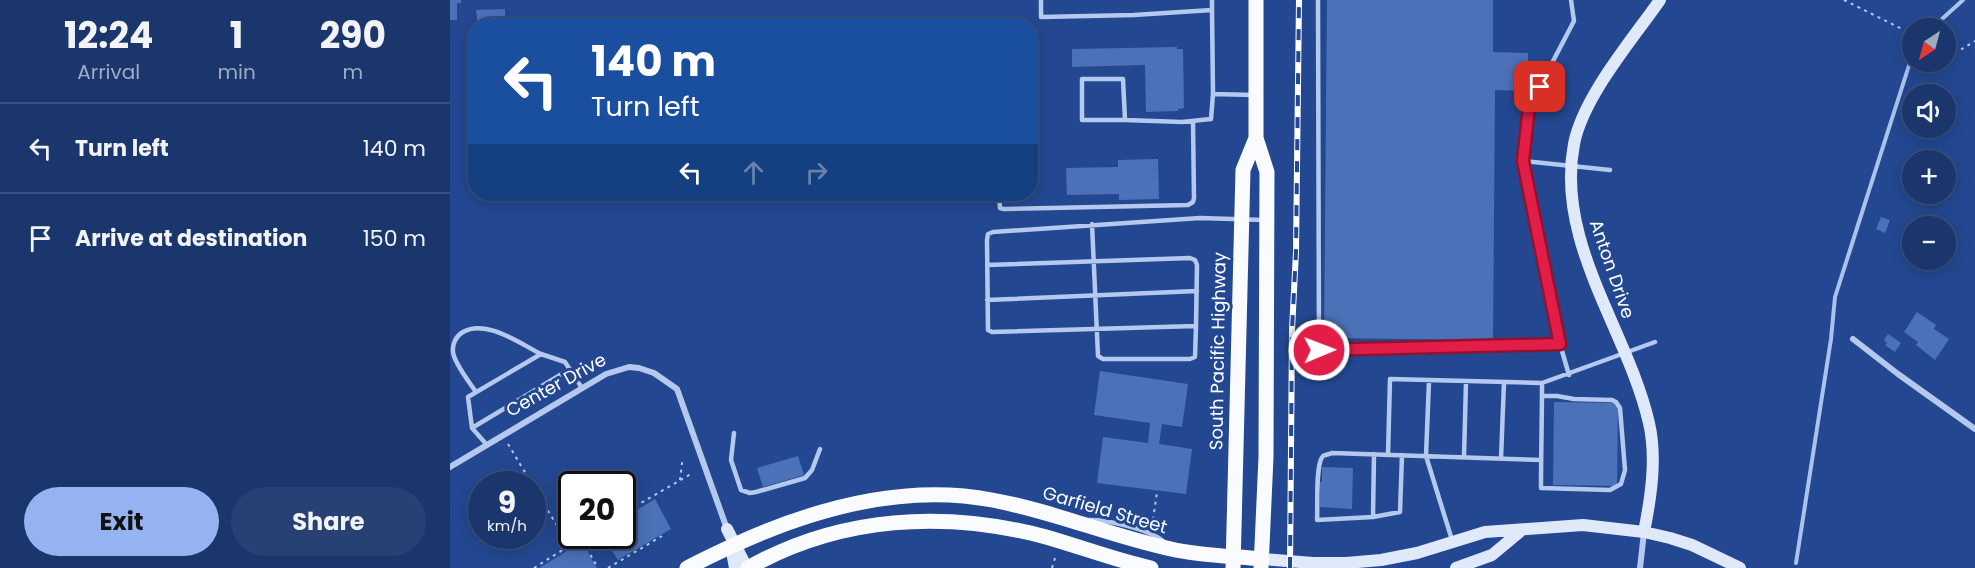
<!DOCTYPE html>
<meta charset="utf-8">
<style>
:root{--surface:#1a366d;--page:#274175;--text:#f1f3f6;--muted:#9fabc2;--line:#385080;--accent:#95b2f1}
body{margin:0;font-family:Poppins,sans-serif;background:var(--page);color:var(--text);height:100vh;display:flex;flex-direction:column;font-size:22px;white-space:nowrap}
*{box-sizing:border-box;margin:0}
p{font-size:20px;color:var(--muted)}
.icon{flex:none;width:33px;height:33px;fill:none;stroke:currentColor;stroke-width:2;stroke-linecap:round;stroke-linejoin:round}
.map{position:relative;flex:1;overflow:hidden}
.details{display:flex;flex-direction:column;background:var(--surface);width:450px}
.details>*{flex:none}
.banner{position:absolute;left:18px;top:18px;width:570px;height:183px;border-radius:24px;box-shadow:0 3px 15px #0003,0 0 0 2px var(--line);background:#1a4fa0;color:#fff;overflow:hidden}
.needle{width:39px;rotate:216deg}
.controls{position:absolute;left:1452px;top:18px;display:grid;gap:12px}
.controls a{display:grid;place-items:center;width:54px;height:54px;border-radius:50%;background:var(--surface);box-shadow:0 3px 15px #0003,0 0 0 2px var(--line);font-size:30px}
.speed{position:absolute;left:18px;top:471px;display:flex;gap:12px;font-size:30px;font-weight:700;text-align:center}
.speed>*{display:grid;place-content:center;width:78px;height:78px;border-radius:50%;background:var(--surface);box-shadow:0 3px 15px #0003,0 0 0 2px var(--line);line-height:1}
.speed small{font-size:15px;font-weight:400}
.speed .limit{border:3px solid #111;border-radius:9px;background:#fff;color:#111}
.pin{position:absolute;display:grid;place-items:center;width:51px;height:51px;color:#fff;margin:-26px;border-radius:12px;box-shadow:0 3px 9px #0006}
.me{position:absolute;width:66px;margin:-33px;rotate:89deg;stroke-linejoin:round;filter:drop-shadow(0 0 4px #0008)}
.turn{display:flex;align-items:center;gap:21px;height:126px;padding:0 24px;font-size:27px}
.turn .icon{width:78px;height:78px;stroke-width:2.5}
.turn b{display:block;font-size:42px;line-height:51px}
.lanes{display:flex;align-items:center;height:57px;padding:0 24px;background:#0003;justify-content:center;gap:30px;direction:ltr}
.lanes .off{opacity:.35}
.eta{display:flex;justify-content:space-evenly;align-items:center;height:102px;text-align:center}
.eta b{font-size:36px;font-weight:700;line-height:42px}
.button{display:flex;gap:12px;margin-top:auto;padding:12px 24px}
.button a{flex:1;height:69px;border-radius:36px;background:var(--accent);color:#111;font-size:24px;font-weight:700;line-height:69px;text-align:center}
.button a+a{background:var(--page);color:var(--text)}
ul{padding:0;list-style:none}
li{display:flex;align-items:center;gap:18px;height:90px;padding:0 24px;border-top:2px solid var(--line)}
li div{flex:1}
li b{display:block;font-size:22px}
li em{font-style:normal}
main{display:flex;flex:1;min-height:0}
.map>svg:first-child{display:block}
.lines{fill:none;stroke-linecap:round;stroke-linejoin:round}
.stream{stroke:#a9c2ee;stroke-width:4}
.building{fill:#4b71b8}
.path{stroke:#b5c8ed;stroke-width:2;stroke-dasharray:3 4.5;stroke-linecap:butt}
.lane{stroke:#b5c8ed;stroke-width:4.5}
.street{stroke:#b5c8ed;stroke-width:6}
.secondary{stroke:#e0e9fa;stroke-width:12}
.primary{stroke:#fafbff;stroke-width:15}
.rail-casing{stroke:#fff;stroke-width:6}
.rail{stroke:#234891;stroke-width:4;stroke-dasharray:11;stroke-linecap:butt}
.route-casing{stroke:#92132f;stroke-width:15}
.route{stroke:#e11d48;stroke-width:10}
.labels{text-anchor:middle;stroke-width:6;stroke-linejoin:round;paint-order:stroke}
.street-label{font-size:18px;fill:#fff;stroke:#234891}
</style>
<main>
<section class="details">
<div class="eta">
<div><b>12:24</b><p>Arrival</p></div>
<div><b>1</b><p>min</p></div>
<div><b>290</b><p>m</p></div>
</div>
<ul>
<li><svg class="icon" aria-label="left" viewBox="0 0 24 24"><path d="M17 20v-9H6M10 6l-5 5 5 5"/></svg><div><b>Turn left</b></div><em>140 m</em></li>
<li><svg class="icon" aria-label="arrive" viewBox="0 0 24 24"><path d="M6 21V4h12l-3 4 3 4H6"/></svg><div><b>Arrive at destination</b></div><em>150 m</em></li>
</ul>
<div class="button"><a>Exit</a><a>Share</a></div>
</section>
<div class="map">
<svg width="1525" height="568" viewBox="0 0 1525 568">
<rect width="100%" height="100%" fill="#234891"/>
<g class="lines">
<!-- stream -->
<path class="stream" d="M1482,28l31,-28
M1346,563l35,-224 4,-42 77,-241"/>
</g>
<!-- building -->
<path class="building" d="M0,0h11v3h-4v17h-7z
M877,0h166v52l35,1v38l-33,-1 -2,250 -169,-2z
M55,9v17h-27l-2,-16z
M727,47v2h6l1,59 -6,1v2l-32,1 -1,-47 -73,2v-18z
M708,159l1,40 -40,1v-6l-52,1 -1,-27 52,-1v-7z
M1431,217l9,3 -5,13 -9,-4z
M1467,312l19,13 -2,4 15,10 -14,21 -19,-15 2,-3 -14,-10z
M1438,334l13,9 -6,9 -10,-7 2,-2 -3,-3z
M650,371l88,13 -6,43 -20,-3 -3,20 33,5 -6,45 -89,-11 6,-46 45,6 2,-20 -56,-8z
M1104,402l64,1 -1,83 -64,-1z
M348,456l6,19 -41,12 -6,-19z
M872,467l31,1 -1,41 -32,-2v-25h2z
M205,499l16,30 -53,31 -16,-24h20v-17z
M132,542l15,26h-58z"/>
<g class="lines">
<!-- path -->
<path class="path" d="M1394,0l68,34
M1496,47l16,2 13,-8
M58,444l24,40
M230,480l2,-17 4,-2
M82,485l26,42
M172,514l69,-40
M702,527l5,-35
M133,542l15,26
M84,568l43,-27h5l10,-5
M158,568l54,-32
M602,568l3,-10"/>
<!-- lane -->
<path class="lane" d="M591,0v17l93,-2 78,-5v-10
M868,0l1,350 241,-6 -37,-183 87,9
M763,94l41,1
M675,120h-43v-41h41l2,41 57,2 29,-3 2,-25 -1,-84
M1073,161l6,-54 45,-86 -3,-21
M549,194l1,14 4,1 184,-4 5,-3 1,-4 -1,-77
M642,224l6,132 5,3h87l5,-2 1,-31 -204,6 -4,-2 -1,-90 1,-6 5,-2 207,-14 64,2
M537,265l203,-7 5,2 2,5 -1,61
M537,300l210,-9
M1110,344l9,31
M979,381l-3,75 26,84
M26,392c-6,-9 -22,-29 -23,-40 -1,-8 3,-16 10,-20 23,-13 56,11 78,22
M1092,396h15l17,3 38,1 4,2 4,6 5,62 -4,14 -11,6 -69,-2c0,-35 1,-70 1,-105
M22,428l98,-59
M284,433l-3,27 10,30 9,3 6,-1 49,-14 7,-8 8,-21
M37,445l-15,-17 -4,-31 73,-43 24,8 17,26
M938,455l2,-76 152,4 113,-41
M952,455l-2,57 -27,5 -56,3c1,-12 -2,-56 6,-64 2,-1 7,-2 9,-3l209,7
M1014,457l2,-75
M1051,459l3,-77
M923,517l1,-63
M637,520c18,-1 63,9 77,22"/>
<!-- street -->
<path class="street" d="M1403,339l45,35 77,55
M0,467l156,-93 23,-7 10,1 15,5 23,16 50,140
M1190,568l4,-36"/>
<!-- secondary -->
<path class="secondary" d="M277,529l20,39
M1194,532c7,-35 13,-74 5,-109 -21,-92 -94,-180 -75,-279 9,-47 58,-104 86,-144
M281,546l4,22
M812,559l51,4h33l35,-3 36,-7 68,-21 98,-7 61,7 26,6 22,7 48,23
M1006,568l36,-13 30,-25"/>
<!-- primary -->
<path class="primary" d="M806,0v138l11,34 -1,285 -5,111
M237,568c15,-8 30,-15 45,-22 80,-37 171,-63 260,-46 61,11 118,36 179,49 30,7 61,7 91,10
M298,568c92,-52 197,-58 298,-31 35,10 69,23 105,31
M783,568l10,-398 13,-32"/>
<defs>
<path id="rail" d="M840,568l2,-238 4,-78 3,-252"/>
</defs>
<!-- rail casing -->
<use href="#rail" class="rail-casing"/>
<!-- rail -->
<use href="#rail" class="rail"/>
</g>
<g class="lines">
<defs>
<path id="route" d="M869,350l241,-6 -37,-183 6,-54 11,-20"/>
</defs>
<!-- route casing -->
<use href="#route" class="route-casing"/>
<!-- route -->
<use href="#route" class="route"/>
</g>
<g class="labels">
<!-- street labels -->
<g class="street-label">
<text transform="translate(1162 269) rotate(71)" y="6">Anton Drive</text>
<text transform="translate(768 351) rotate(-89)" y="6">South Pacific Highway</text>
<text transform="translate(106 385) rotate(-29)" y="6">Center Drive</text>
<text transform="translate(655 510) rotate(16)" y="6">Garfield Street</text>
</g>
</g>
</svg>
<div class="controls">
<a><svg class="needle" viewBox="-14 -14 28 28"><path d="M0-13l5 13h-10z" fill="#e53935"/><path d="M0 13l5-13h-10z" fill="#9fabc2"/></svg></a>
<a><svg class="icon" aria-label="sound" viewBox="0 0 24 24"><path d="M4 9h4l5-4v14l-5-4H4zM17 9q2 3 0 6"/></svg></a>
<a>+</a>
<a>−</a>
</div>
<div class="speed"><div>9<small>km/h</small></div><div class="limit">20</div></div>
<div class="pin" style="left:1090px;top:87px;background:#d93025"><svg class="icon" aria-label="arrive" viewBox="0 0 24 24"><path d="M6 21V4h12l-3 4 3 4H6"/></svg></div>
<svg class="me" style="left:869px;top:350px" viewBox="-20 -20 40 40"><circle r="17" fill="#e11d48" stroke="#fff" stroke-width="3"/><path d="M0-11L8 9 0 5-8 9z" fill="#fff"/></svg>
<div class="banner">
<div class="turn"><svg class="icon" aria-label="left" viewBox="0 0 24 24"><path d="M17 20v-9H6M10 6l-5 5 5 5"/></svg><div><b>140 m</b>Turn left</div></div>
<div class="lanes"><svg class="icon" aria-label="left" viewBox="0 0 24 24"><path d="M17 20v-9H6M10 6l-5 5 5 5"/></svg><svg class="icon off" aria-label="ahead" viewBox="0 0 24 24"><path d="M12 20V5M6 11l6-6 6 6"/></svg><svg class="icon off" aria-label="right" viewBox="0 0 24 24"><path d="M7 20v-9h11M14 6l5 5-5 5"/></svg></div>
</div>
</div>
</main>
